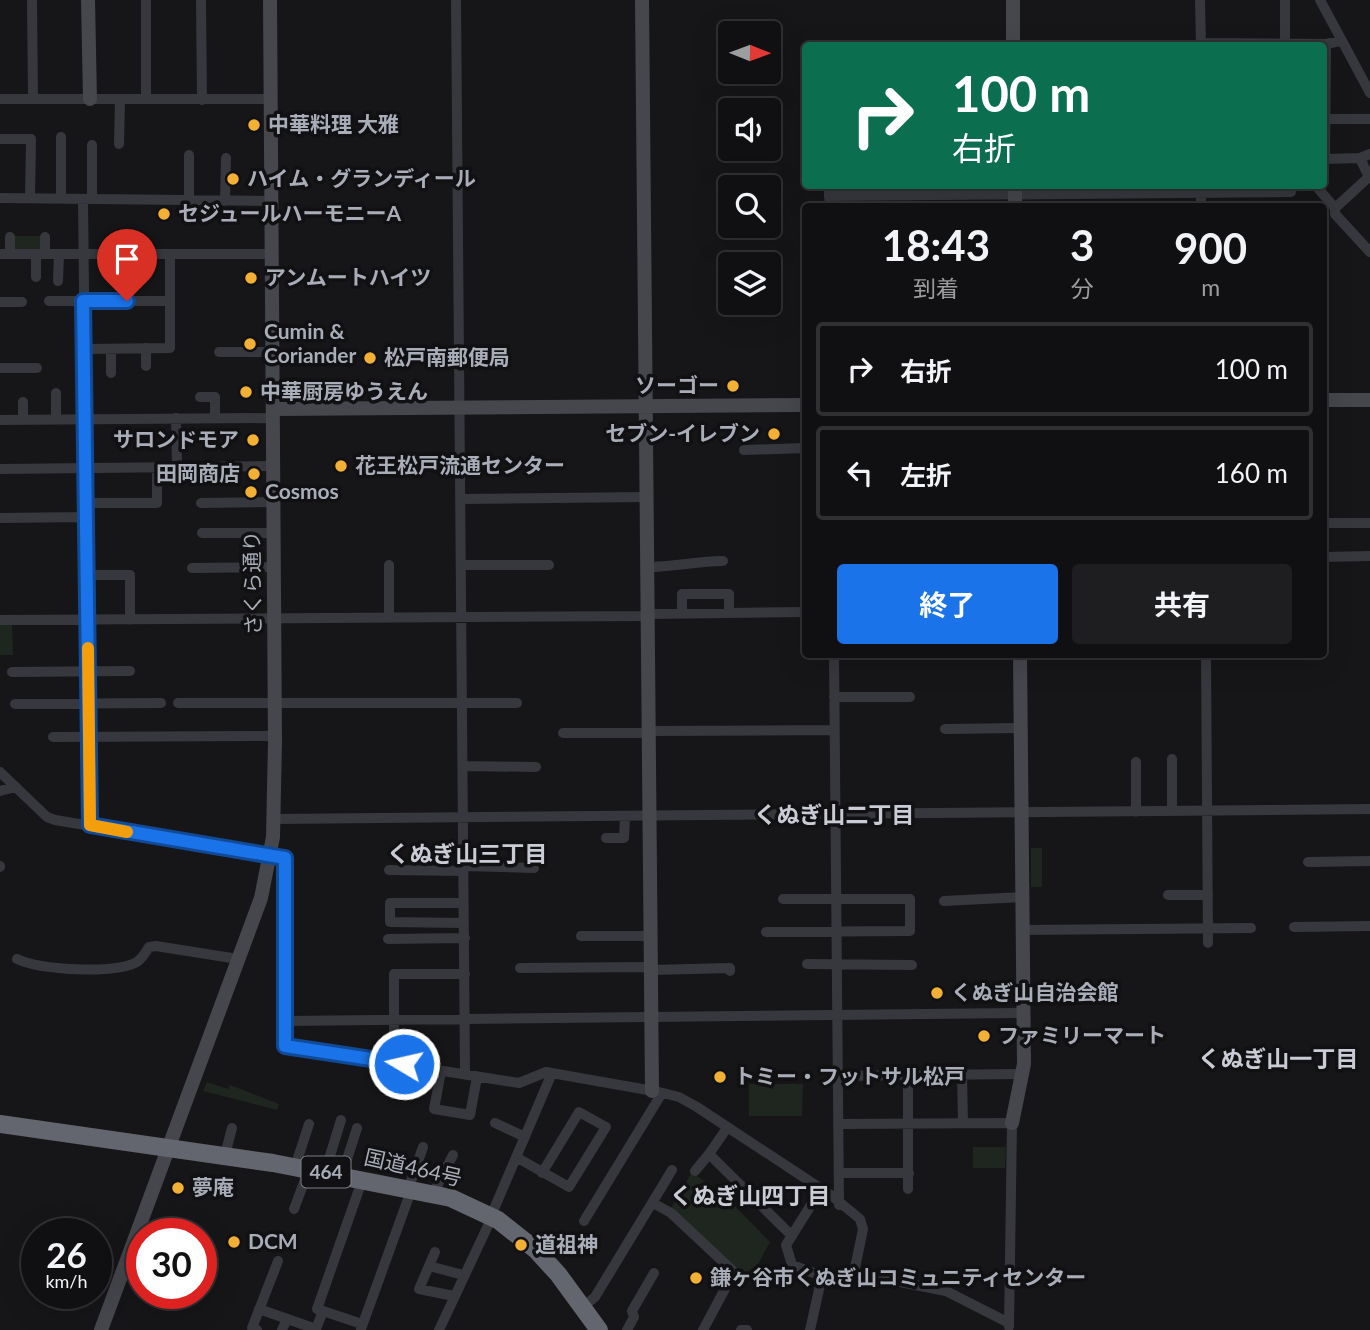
<!DOCTYPE html>
<html lang="ja">
<meta charset="utf-8">
<style>
:root{--surface:#101012;--page:#1e1e20;--text:#f1f3f6;--muted:#9c9d9f;--line:#303032;--accent:#1a73e8}
body{margin:0;font-family:Lato,"Noto Sans JP",sans-serif;background:var(--page);color:var(--text);height:100vh;display:flex;flex-direction:column;font-size:26px;white-space:nowrap}
*{box-sizing:border-box;margin:0}
p{font-size:23px;color:var(--muted)}
.icon{flex:none;width:38px;height:38px;fill:none;stroke:currentColor;stroke-width:2;stroke-linecap:round;stroke-linejoin:round}
.map{position:relative;flex:1;overflow:hidden}
.sheet{position:absolute;left:802px;top:203px;width:525px;height:455px;display:flex;flex-direction:column;background:var(--surface);border-radius:7px;box-shadow:0 7px 28px #0002,0 0 0 2px var(--line)}
.sheet>*{flex:none}
.top-card{position:absolute;left:802px;top:42px;width:525px;height:147px;border-radius:7px;box-shadow:0 7px 28px #0002,0 0 0 2px var(--line);background:#0b6e4f;color:#fff;overflow:hidden}
.needle{width:46px;rotate:91deg}
.tools{position:absolute;left:718px;top:21px;display:grid;gap:14px}
.tools a{display:grid;place-items:center;width:63px;height:63px;border-radius:7px;background:var(--surface);box-shadow:0 7px 28px #0002,0 0 0 2px var(--line);font-size:35px}
.speed{position:absolute;left:21px;top:1218px;display:flex;gap:14px;font-size:35px;font-weight:700;text-align:center}
.speed>*{display:grid;place-content:center;width:91px;height:91px;border-radius:50%;background:var(--surface);box-shadow:0 7px 28px #0002,0 0 0 2px var(--line);line-height:1}
.speed small{font-size:18px;font-weight:400}
.speed .limit{border:10px solid #d22;background:#fff;color:#111}
.pin{position:absolute;display:grid;place-items:center;width:60px;height:60px;color:#fff;margin:-72px -30px;border-radius:50% 50% 50% 0;rotate:-45deg;box-shadow:0 0 7px #0007}
.pin .icon{rotate:45deg}
.me{position:absolute;width:77px;margin:-38px;rotate:279deg;stroke-linejoin:round;filter:drop-shadow(0 0 5px #0008)}
.turn{display:flex;align-items:center;gap:24px;height:147px;padding:0 35px;font-size:32px}
.turn .icon{width:91px;height:91px;stroke-width:2.5}
.turn b{display:block;font-size:49px;line-height:60px}
.eta{display:flex;justify-content:space-evenly;align-items:center;height:119px;text-align:center}
.eta b{font-size:42px;font-weight:700;line-height:49px}
.button{display:flex;gap:14px;margin-top:auto;padding:14px 35px}
.button a{flex:1;height:80px;border-radius:7px;background:var(--accent);color:#fff;font-size:28px;font-weight:700;line-height:80px;text-align:center}
.button a+a{background:var(--page);color:var(--text)}
ul{padding:0;list-style:none}
li{display:flex;align-items:center;gap:21px;height:94px;margin:0 14px 10px;padding:0 21px;border:4px solid var(--line);border-radius:7px}
li div{flex:1}
li b{display:block;font-size:26px}
li em{font-style:normal}
.map>svg:first-child{display:block}
.green{fill:#1e261f}
.lines{fill:none;stroke-linecap:round;stroke-linejoin:round}
.street{stroke:#37383d;stroke-width:10}
.secondary{stroke:#45474d;stroke-width:14}
.highway{stroke:#63666e;stroke-width:18}
.route-casing{stroke:#114b97;stroke-width:18}
.route{stroke:#1a73e8;stroke-width:12}
.slow{stroke:#f59e0b;stroke-width:12}
.poi-dot{fill:#f2b134;stroke:#111113;stroke-width:2.5}
.labels{text-anchor:middle;stroke-width:7;stroke-linejoin:round;paint-order:stroke}
.shield{fill:#111113;stroke:#7b7e86;stroke-width:2}
.shield-label{font-size:19px;font-weight:bold;fill:#a8adb8}
.poi-label{font-size:21px;font-weight:bold;fill:#a8adb8;stroke:#111113;text-anchor:start}
.street-label{font-size:21px;fill:#a8adb8;stroke:#111113}
.neighbourhood-label{font-size:23px;font-weight:bold;fill:#c9ccd4;stroke:#111113}
</style>
<div class="map">
<svg width="1370" height="1330" viewBox="0 0 1370 1330">
<rect width="100%" height="100%" fill="#161618"/>
<!-- green -->
<path class="green" d="M13,236h29v14l-28,1z
M0,623h12l1,32h-13z
M1031,848h11v39h-11z
M207,1082l21,7 2,-4 49,19 -2,6 -74,-19z
M749,1084h54l-1,32h-53z
M973,1147h33l-1,21h-32z
M692,1172l40,31 38,39 -21,39 -78,-73z"/>
<g class="lines">
<!-- street -->
<path class="street" d="M32,0l1,99
M146,0v99
M201,0l1,100
M456,0l9,1074
M1200,0l1,46
M1320,0l50,93
M1201,43l125,1 14,-3
M1285,46v-46
M0,99h271
M1323,119h47
M61,137v61
M0,139h31l-1,59
M119,144l1,-45
M92,145v54
M1323,159l37,-1 10,-4
M1325,159l1,-115
M829,186v10
M1201,186v20
M1316,186l19,22v6l35,38
M0,198l271,3
M83,199l7,626
M189,200v-45
M225,201l1,-43
M830,206l-1,-10 462,-4
M1335,208l34,-31 -9,-19
M0,254h272
M10,254v-17
M45,254v-17
M36,277v-23
M58,281l1,-27
M49,301h121
M0,302h22
M84,349l86,-1v-94
M219,352h54
M146,366v-18
M0,368h37
M111,373v-24
M200,397h15v21
M176,418l1,48
M0,420l273,-2
M23,420v-18
M56,420v-27
M744,450l61,-2
M0,469l273,-3
M460,499l186,-2
M85,503h72v-36
M201,503l71,-1
M0,518l85,-1
M1323,523h47
M202,533h72
M1323,557l47,-1
M389,565v52
M461,565h88
M647,567c27,0 50,-6 76,-6
M192,568l82,-1
M87,575h43v45
M682,613v-19h47v19
M648,614l157,-2
M0,620l648,-4
M834,654l5,551
M1206,654l2,289
M12,672l118,-1
M834,697h76
M178,703h339
M15,704l146,-1
M945,729l76,-1
M649,731l185,-1
M563,733h86
M53,737l222,-1
M1172,759v52
M1136,762v50
M463,766l73,1
M0,772l47,45 8,3 230,38v188l234,37 27,-11 113,20 20,5 18,10 135,89 28,23 3,10 -9,44 92,18 63,32
M0,791l16,-4
M275,819l1095,-10
M606,838h18l1,-21
M1308,862l62,-1
M0,866v1
M464,866l70,2
M389,870l74,1
M1168,895h40
M944,901l78,-4
M463,903h-73v19l74,1
M1294,927l76,-1
M1022,930l229,-2
M766,932l144,-1v-32h-127
M581,936h70
M388,939l77,-1
M17,959c24,11 94,15 118,4 7,-3 10,-10 14,-16l7,-1 82,13
M807,964l105,1
M520,968l131,-1
M651,970l79,-2v3
M286,1021l737,-8
M394,1063v-89h71
M441,1071l-7,38 36,6 7,-38
M962,1074l1,49
M908,1075v114
M838,1076l185,-2
M400,1084l4,-20
M495,1123l30,14
M838,1124l174,-1 -3,204
M727,1128l-18,26 83,82
M225,1155l7,-27
M516,1157l53,30 37,-60 -27,-15 -37,61
M295,1167l14,-43
M695,1171l14,-17
M325,1172l16,-52
M839,1173h70
M342,1175l15,-47
M409,1187l14,-40
M434,1192l19,-37
M653,1203l18,10 63,59 -31,58
M294,1209l15,-40
M491,1216l61,-143
M584,1221l78,-128
M435,1252l-16,37 35,7
M429,1266l34,9
M582,1308l13,-11 77,-127
M259,1309l57,20 7,-18
M362,1324l-45,-15 46,-131
M361,1329l51,-141
M257,1330l-5,-2 26,-67
M282,1330l5,-11
M439,1330l53,-113
M627,1330l7,-13 -2,-6 22,-38
M741,1330h6
M810,1330l12,-54 -30,-11 -6,-20 35,-56"/>
<!-- secondary -->
<path class="secondary" d="M88,0l2,99
M642,0l10,1091
M1013,0v46
M1015,186v20
M1323,400h47
M273,409l532,-4
M1012,1123l12,-59 -4,-410
M101,1330l160,-432 12,-61 2,-96 -5,-741"/>
<!-- highway -->
<path class="highway" d="M0,1124l273,39 178,35 47,22 38,30 22,24 41,56"/>
</g>
<g class="lines">
<defs>
<path id="route" d="M127,301h-44l7,524 195,33v188l119,18"/>
</defs>
<!-- route casing -->
<use href="#route" class="route-casing"/>
<!-- route -->
<use href="#route" class="route"/>
<!-- slow -->
<path class="slow" d="M88,648l2,177 37,7"/>
</g>
<!-- markers -->
<g class="poi-dot">
<circle cx="254" cy="125" r="7"/>
<circle cx="233" cy="179" r="7"/>
<circle cx="164" cy="214" r="7"/>
<circle cx="251" cy="278" r="7"/>
<circle cx="250" cy="344" r="7"/>
<circle cx="370" cy="358" r="7"/>
<circle cx="733" cy="386" r="7"/>
<circle cx="246" cy="392" r="7"/>
<circle cx="774" cy="434" r="7"/>
<circle cx="253" cy="440" r="7"/>
<circle cx="341" cy="466" r="7"/>
<circle cx="254" cy="474" r="7"/>
<circle cx="251" cy="492" r="7"/>
<circle cx="937" cy="993" r="7"/>
<circle cx="984" cy="1036" r="7"/>
<circle cx="720" cy="1077" r="7"/>
<circle cx="178" cy="1188" r="7"/>
<circle cx="234" cy="1242" r="7"/>
<circle cx="521" cy="1245" r="7"/>
<circle cx="696" cy="1278" r="7"/>
</g>
<g class="labels">
<!-- shield labels -->
<rect class="shield" x="301.5" y="1156.5" width="49" height="31" rx="5"/>
<g class="shield-label">
<text x="326" y="1179">464</text>
</g>
<!-- poi labels -->
<g class="poi-label">
<text x="268" y="132">中華料理 大雅</text>
<text x="247" y="186">ハイム・グランディール</text>
<text x="178" y="221">セジュールハーモニーA</text>
<text x="265" y="285">アンムートハイツ</text>
<text x="264" y="339">Cumin &amp;<tspan x="264" dy="24">Coriander</tspan></text>
<text x="384" y="365">松戸南郵便局</text>
<text x="719" y="393" text-anchor="end">ソーゴー</text>
<text x="260" y="399">中華厨房ゆうえん</text>
<text x="760" y="441" text-anchor="end">セブン-イレブン</text>
<text x="239" y="447" text-anchor="end">サロンドモア</text>
<text x="355" y="473">花王松戸流通センター</text>
<text x="240" y="481" text-anchor="end">田岡商店</text>
<text x="265" y="499">Cosmos</text>
<text x="951" y="1000">くぬぎ山自治会館</text>
<text x="998" y="1043">ファミリーマート</text>
<text x="734" y="1084">トミー・フットサル松戸</text>
<text x="192" y="1195">夢庵</text>
<text x="248" y="1249">DCM</text>
<text x="535" y="1252">道祖神</text>
<text x="710" y="1285">鎌ヶ谷市くぬぎ山コミュニティセンター</text>
</g>
<!-- street labels -->
<g class="street-label">
<text transform="translate(253 583) rotate(-91)" y="7">さくら通り</text>
<text transform="translate(413 1168) rotate(13)" y="7">国道464号</text>
</g>
<!-- neighbourhood labels -->
<g class="neighbourhood-label">
<text x="834" y="823">くぬぎ山二丁目</text>
<text x="467" y="862">くぬぎ山三丁目</text>
<text x="1278" y="1067">くぬぎ山一丁目</text>
<text x="750" y="1204">くぬぎ山四丁目</text>
</g>
</g>
</svg>
<div class="tools">
<a><svg class="needle" viewBox="-14 -14 28 28"><path d="M0-13l5 13h-10z" fill="#e53935"/><path d="M0 13l5-13h-10z" fill="#9c9d9f"/></svg></a>
<a><svg class="icon" aria-label="sound" viewBox="0 0 24 24"><path d="M4 9h4l5-4v14l-5-4H4zM17 9q2 3 0 6"/></svg></a>
<a><svg class="icon" aria-label="search" viewBox="0 0 24 24"><circle cx="10" cy="10" r="6"/><path d="M15 15l6 6"/></svg></a>
<a><svg class="icon" aria-label="layers" viewBox="0 0 24 24"><path d="M12 4l9 5-9 5-9-5zM3 14l9 5 9-5"/></svg></a>
</div>
<div class="speed"><div>26<small>km/h</small></div><div class="limit">30</div></div>
<div class="pin" style="left:127px;top:301px;background:#d93025"><svg class="icon" aria-label="arrive" viewBox="0 0 24 24"><path d="M6 21V4h12l-3 4 3 4H6"/></svg></div>
<svg class="me" style="left:404px;top:1064px" viewBox="-20 -20 40 40"><circle r="17" fill="#1a73e8" stroke="#fff" stroke-width="3"/><path d="M0-11L8 9 0 5-8 9z" fill="#fff"/></svg>
<div class="top-card">
<div class="turn"><svg class="icon" aria-label="right" viewBox="0 0 24 24"><path d="M7 20v-9h11M14 6l5 5-5 5"/></svg><div><b>100 m</b>右折</div></div>
</div>
<section class="sheet">
<div class="eta">
<div><b>18:43</b><p>到着</p></div>
<div><b>3</b><p>分</p></div>
<div><b>900</b><p>m</p></div>
</div>
<ul>
<li><svg class="icon" aria-label="right" viewBox="0 0 24 24"><path d="M7 20v-9h11M14 6l5 5-5 5"/></svg><div><b>右折</b></div><em>100 m</em></li>
<li><svg class="icon" aria-label="left" viewBox="0 0 24 24"><path d="M17 20v-9H6M10 6l-5 5 5 5"/></svg><div><b>左折</b></div><em>160 m</em></li>
</ul>
<div class="button"><a>終了</a><a>共有</a></div>
</section>
</div>
